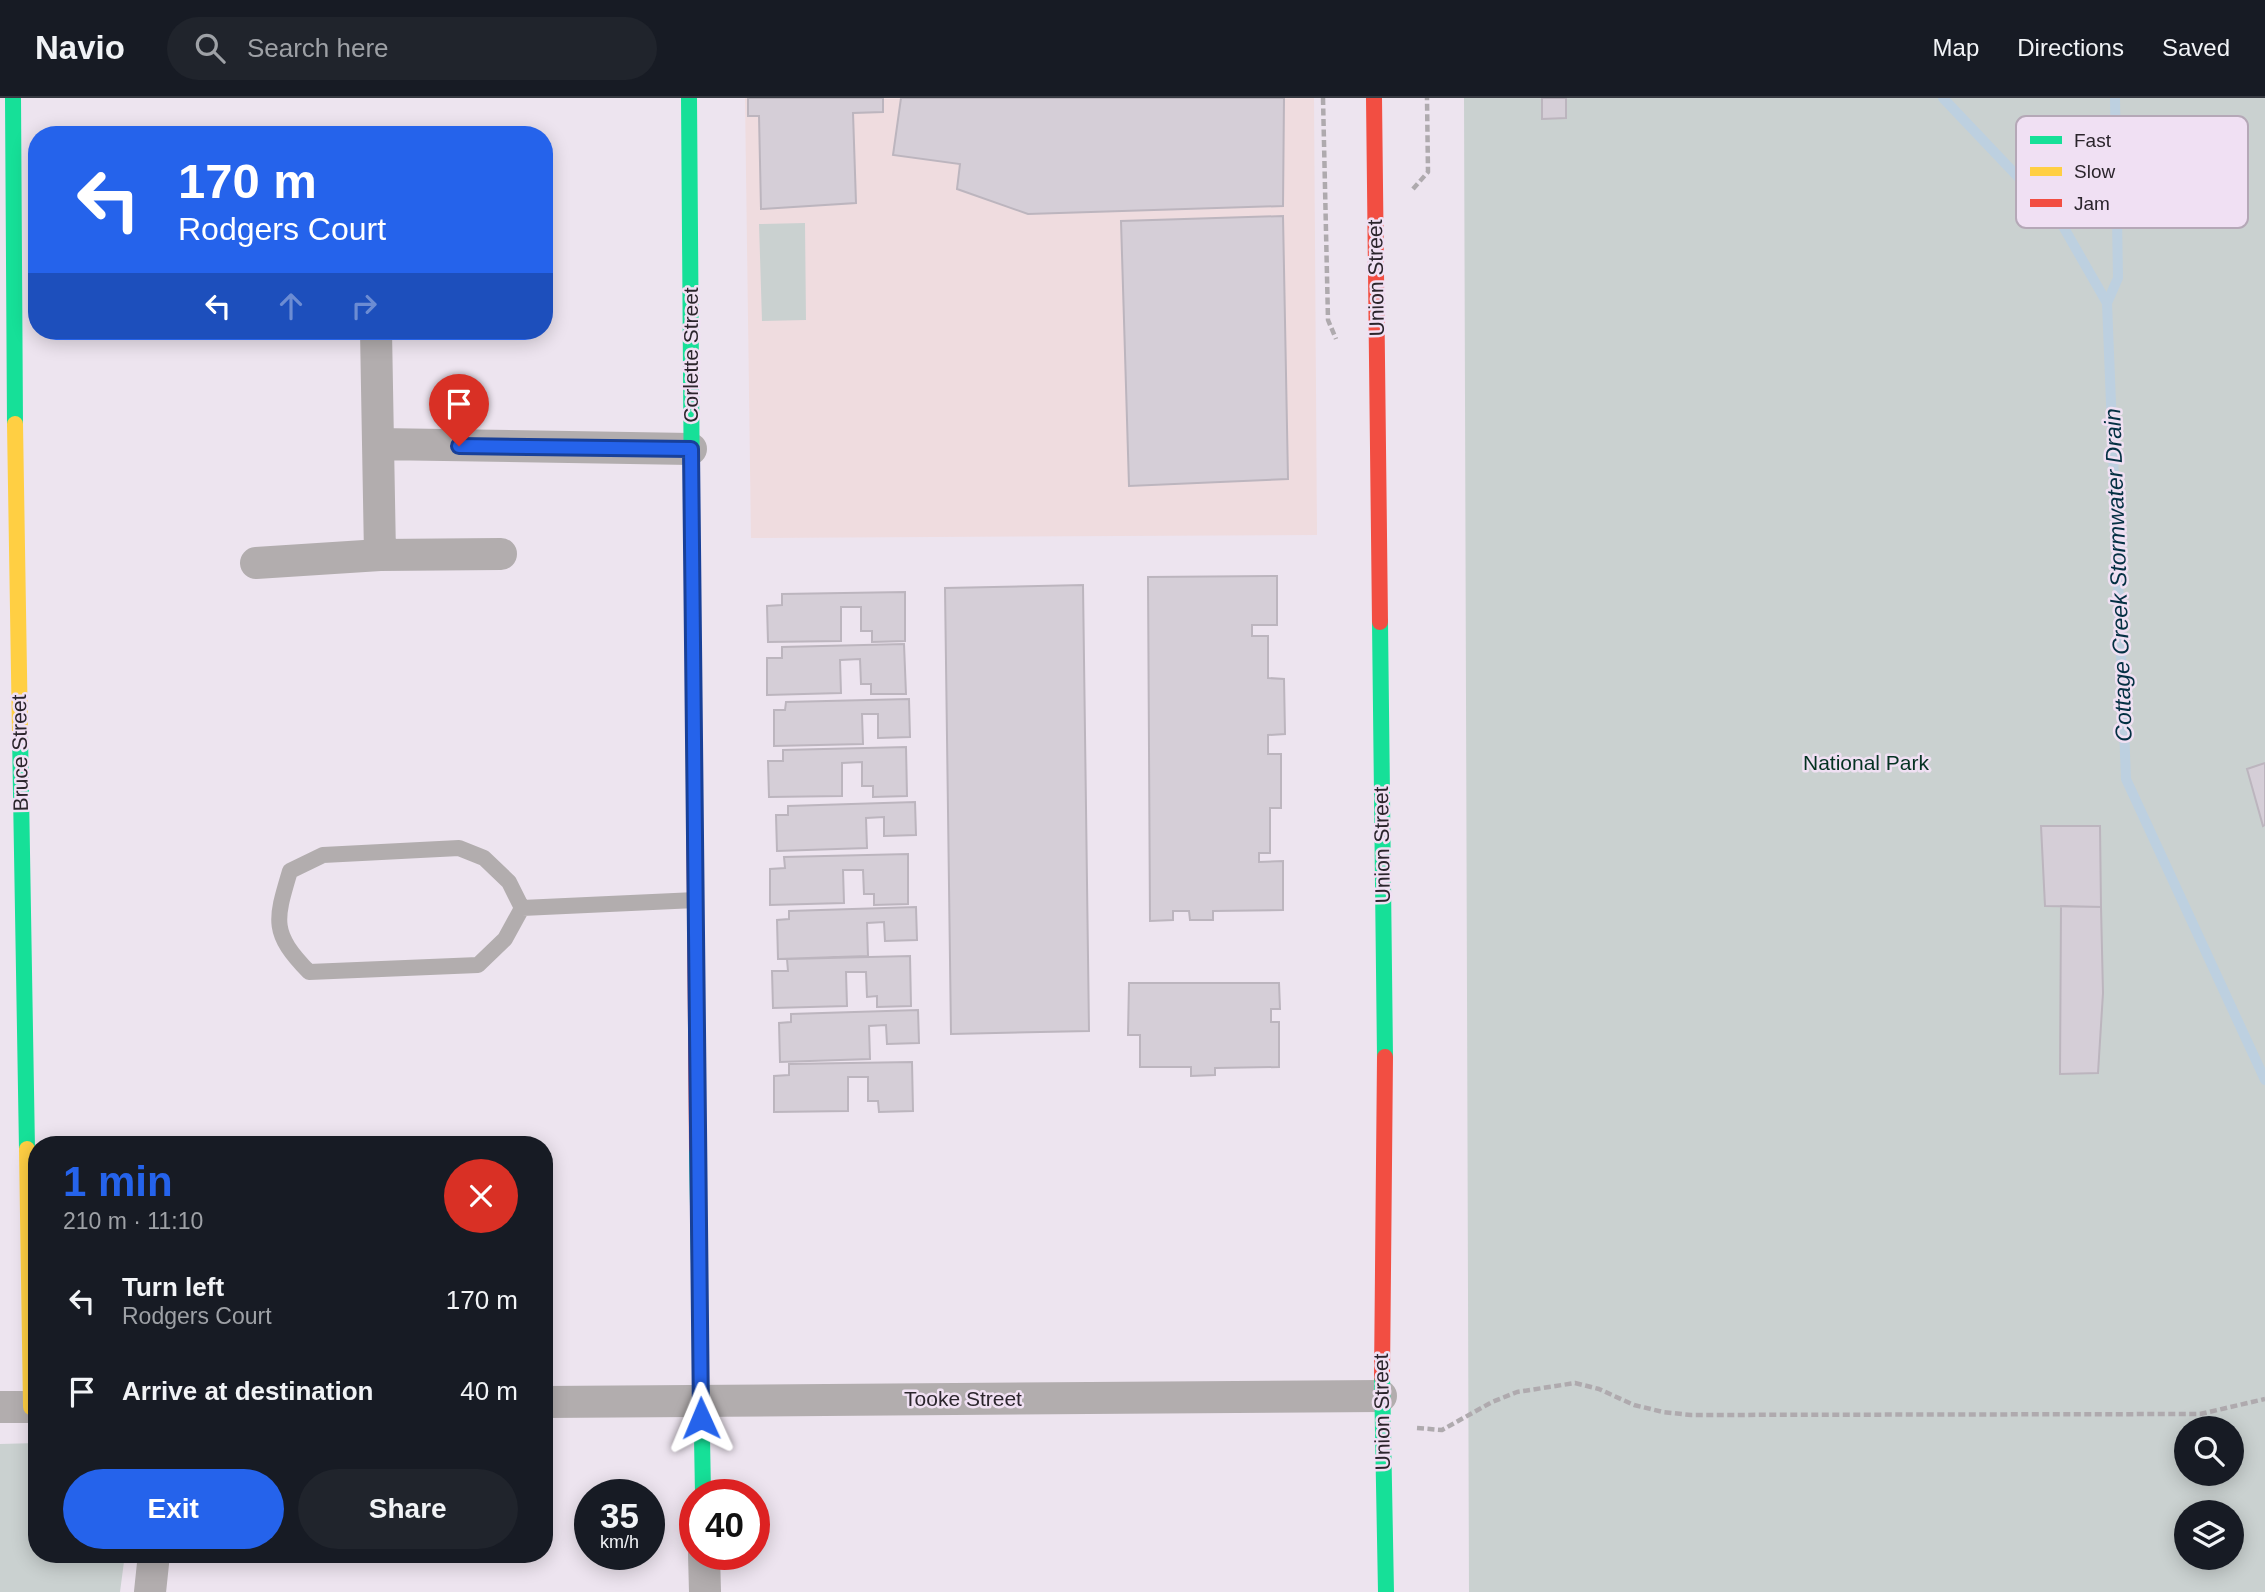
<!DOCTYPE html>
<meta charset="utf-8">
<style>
:root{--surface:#171b24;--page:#20242c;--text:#f1f3f6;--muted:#9ea1a6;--line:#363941;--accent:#2563eb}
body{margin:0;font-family:Arial,sans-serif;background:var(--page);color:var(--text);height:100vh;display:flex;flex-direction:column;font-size:26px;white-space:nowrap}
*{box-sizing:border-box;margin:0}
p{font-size:23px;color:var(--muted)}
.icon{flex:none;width:38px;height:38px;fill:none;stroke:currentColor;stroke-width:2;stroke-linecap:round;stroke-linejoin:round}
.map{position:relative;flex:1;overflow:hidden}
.side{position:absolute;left:28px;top:1038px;width:525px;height:427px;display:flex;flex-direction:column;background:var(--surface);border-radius:28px;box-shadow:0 4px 18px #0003}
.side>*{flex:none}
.banner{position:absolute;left:28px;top:28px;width:525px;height:214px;border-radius:28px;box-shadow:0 4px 18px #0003;background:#2563eb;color:#fff;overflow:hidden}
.controls{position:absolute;left:2174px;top:1318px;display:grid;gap:14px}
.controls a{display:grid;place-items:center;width:70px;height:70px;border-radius:50%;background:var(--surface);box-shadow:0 4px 18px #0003;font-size:35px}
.speed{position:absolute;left:574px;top:1381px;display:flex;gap:14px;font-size:35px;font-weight:700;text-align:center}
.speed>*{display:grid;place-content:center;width:91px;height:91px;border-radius:50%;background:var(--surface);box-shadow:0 4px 18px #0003;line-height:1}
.speed small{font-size:18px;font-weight:400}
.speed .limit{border:10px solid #d22;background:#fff;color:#111}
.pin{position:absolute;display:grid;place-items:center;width:60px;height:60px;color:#fff;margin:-72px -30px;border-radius:50% 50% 50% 0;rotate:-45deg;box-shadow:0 0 7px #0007}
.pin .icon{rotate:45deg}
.me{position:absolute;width:77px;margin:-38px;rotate:359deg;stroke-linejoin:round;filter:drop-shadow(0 0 5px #0008)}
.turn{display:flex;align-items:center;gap:24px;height:147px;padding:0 35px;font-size:32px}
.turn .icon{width:91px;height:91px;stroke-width:2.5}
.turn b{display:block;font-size:49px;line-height:60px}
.lanes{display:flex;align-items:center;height:66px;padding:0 35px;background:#0003;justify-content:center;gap:35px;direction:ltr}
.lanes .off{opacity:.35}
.round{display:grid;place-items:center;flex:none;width:74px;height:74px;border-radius:37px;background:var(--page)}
.summary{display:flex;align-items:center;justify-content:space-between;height:119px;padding:0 35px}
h1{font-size:42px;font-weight:800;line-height:52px;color:var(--accent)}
.action{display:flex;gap:14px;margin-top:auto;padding:14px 35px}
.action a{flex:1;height:80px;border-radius:42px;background:var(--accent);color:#fff;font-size:28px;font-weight:800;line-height:80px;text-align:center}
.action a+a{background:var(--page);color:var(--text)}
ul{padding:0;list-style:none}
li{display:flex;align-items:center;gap:21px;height:91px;padding:0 35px}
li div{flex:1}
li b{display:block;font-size:26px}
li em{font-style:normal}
header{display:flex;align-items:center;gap:42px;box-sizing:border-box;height:98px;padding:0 35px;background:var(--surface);border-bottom:2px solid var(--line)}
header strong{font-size:33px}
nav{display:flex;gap:38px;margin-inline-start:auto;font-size:24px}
.search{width:490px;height:63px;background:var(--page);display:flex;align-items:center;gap:18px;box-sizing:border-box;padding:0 24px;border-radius:38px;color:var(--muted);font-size:26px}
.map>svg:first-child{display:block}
.education{fill:#efdcdf}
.green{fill:#cad1d0;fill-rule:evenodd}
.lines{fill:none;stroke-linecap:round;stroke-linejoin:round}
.stream{stroke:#bdd0e0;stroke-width:10}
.building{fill:#d5ced7;stroke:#bcb5be;stroke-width:2}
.path{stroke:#afaaae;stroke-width:4.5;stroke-dasharray:7 3.5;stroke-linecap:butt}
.lane{stroke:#b2adae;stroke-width:16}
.street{stroke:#b2adae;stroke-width:32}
.fast{stroke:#16e098;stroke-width:16}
.slow{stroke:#ffcf43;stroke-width:16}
.jam{stroke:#f24e42;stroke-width:16}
.route-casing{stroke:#184099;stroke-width:18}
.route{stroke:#2563eb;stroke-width:12}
.labels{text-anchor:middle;stroke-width:5;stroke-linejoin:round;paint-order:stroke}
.street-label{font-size:21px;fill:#2b252c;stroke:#f0e0f3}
.park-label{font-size:21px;fill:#043222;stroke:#f0e0f3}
.water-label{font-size:23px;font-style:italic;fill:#043043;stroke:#f0e0f3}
.key{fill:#f0e0f3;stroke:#b5a8b7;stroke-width:2}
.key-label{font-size:19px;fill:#2b252c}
</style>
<header>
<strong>Navio</strong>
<div class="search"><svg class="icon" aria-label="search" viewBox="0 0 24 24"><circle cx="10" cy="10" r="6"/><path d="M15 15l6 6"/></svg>Search here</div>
<nav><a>Map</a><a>Directions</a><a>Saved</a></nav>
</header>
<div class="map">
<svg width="2265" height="1494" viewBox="0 0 2265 1494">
<rect width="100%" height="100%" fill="#ede4ef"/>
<!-- education -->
<path class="education" d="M745,0h569l3,437 -566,3z"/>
<!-- green -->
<path class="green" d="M1464,0h801v1494h-796zM2186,1330h45v46h-45zM2186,1414h45v46h-45z
M805,125l1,97 -44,1 -3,-97z
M37,1345v111h88l-5,38h-120v-148z"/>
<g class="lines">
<!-- stream -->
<path class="stream" d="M1943,0l117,123 47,82 19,476 139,301
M2107,205l11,-25 -3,-180"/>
</g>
<!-- building -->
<path class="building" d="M748,0h135v14l-30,1 3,90 -95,6 -2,-93h-11z
M901,0h383l-1,108 -255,8 -71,-25 3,-25 -67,-9z
M1542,0h24v20l-24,1z
M1283,118l5,263 -159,7 -8,-265z
M1277,478v49h-25v11h16v42l16,1 1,55 -17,1v19h13v54h-11v45h-11v9l24,-1v49l-70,1v9h-23l-1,-9h-16v9l-23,1 -2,-344z
M1083,487l6,446 -138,3 -6,-446z
M905,494v49l-33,1v-11h-11v-24h-20v34l-73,1 -1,-36 15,-1v-11z
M904,546l2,50h-35v-10h-10l-1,-25 -20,1 1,33 -74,2v-37h15v-11z
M909,601l1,38 -32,1v-24h-16l1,30 -89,2v-36h11l1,-8z
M906,649l1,49 -34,1v-11h-11v-24l-20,1v33l-73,1 -1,-36h15v-11z
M2265,665v62l-2,1 -16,-57z
M915,704l1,33 -32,1v-19l-18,1 1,30 -90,3 -1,-36h12v-9z
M2041,728h59l1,81 -56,-1z
M908,756v50l-34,1v-11h-10l-1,-24h-20l1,33 -74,2v-36l15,-1 -1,-11z
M2061,808l40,1 2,86 -5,80 -38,1z
M916,809l1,33 -32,1 -1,-19 -17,1 1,33 -90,3 -1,-39 12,-1v-8z
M910,858l1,50 -34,1v-11l-10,1 -1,-25h-20l1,34 -74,2 -1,-37h16l-1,-12z
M1129,885h150l1,26h-9v13h8v45l-64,1v7l-24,1v-9h-51v-32h-12z
M918,912l1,33 -32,1 -1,-19 -17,1 1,33 -90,3 -1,-39 12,-1v-8z
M912,964l1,49 -34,1 -1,-11h-10v-24h-20v34l-74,1v-36l15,-1v-11z"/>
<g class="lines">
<!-- path -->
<path class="path" d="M1323,0l5,222 8,19
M1413,91l15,-17 -1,-74
M1417,1330l25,2 50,-28 25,-10 58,-9 24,6 35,16 29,7 28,3 509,-1 65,-15"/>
<!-- lane -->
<path class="lane" d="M522,810l-13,-26 -25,-24 -25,-10 -136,7 -33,16c-15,50 -19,62 19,101l169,-7 27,-26 17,-31 174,-8"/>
<!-- street -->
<path class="street" d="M376,233l4,224
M378,346l313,5
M256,465l124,-8 121,-1
M544,1304l837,-6
M0,1309h37
M704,1456l1,38
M150,1494l4,-38"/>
<!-- fast -->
<path class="fast" d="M13,0l2,326
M689,0l3,410
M1380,524l5,435
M20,636l7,415
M697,1050l6,346
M1382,1279l4,215"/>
<!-- slow -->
<path class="slow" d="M15,326l5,310
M692,410l2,278
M27,1051l4,258"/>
<!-- jam -->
<path class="jam" d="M1374,0l6,524
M694,688l3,362
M1382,1279l3,-320"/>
</g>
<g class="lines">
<defs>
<path id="route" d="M459,348l232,3 10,969"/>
</defs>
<!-- route casing -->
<use href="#route" class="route-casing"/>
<!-- route -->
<use href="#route" class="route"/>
</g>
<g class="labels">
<!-- street labels -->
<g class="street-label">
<text transform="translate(1376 180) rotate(-91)" y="7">Union Street</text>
<text transform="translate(691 257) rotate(-90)" y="7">Corlette Street</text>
<text transform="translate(20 655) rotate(-91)" y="7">Bruce Street</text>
<text transform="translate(1382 747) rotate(-91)" y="7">Union Street</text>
<text x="963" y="1308">Tooke Street</text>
<text transform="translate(1382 1314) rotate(-91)" y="7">Union Street</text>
</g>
<!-- park labels -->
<g class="park-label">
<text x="1866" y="672">National Park</text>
</g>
<!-- water labels -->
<g class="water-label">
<text transform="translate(2118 477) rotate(-92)" y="8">Cottage Creek Stormwater Drain</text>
</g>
</g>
<!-- legend -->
<rect x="2016" y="18" width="232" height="112" rx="10" class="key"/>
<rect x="2030" y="38" width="32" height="8" fill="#16e098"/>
<rect x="2030" y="69" width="32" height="9" fill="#ffcf43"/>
<rect x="2030" y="101" width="32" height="8" fill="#f24e42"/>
<g class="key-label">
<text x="2074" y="49">Fast</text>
<text x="2074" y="80">Slow</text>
<text x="2074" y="112">Jam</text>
</g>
</svg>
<div class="controls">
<a><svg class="icon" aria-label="search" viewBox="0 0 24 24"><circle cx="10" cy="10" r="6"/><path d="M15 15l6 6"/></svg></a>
<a><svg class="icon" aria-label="layers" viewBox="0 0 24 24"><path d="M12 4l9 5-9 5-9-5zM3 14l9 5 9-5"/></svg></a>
</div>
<div class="speed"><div>35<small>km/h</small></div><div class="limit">40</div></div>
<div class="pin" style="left:459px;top:348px;background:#d93025"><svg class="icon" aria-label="arrive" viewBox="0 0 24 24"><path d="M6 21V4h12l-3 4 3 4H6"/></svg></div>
<svg class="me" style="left:701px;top:1320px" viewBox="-20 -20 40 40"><path d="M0-17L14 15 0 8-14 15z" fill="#2563eb" stroke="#fff" stroke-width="4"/></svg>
<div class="banner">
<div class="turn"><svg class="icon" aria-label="left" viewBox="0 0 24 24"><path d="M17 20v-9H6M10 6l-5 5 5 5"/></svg><div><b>170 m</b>Rodgers Court</div></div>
<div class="lanes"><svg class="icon" aria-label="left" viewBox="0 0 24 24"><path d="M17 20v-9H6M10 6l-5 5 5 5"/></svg><svg class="icon off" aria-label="ahead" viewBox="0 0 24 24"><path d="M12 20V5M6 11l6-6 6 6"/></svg><svg class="icon off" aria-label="right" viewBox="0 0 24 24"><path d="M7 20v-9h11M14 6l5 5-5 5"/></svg></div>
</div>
<section class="side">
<div class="summary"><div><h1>1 min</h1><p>210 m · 11:10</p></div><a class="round" style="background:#d93025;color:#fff"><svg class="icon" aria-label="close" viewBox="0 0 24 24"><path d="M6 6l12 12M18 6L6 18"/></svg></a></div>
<ul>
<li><svg class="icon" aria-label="left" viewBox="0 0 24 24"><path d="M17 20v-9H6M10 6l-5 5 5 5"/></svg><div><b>Turn left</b><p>Rodgers Court</p></div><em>170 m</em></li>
<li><svg class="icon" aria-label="arrive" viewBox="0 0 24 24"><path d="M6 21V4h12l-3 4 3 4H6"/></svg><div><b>Arrive at destination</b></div><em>40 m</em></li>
</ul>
<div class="action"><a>Exit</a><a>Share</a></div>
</section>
</div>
